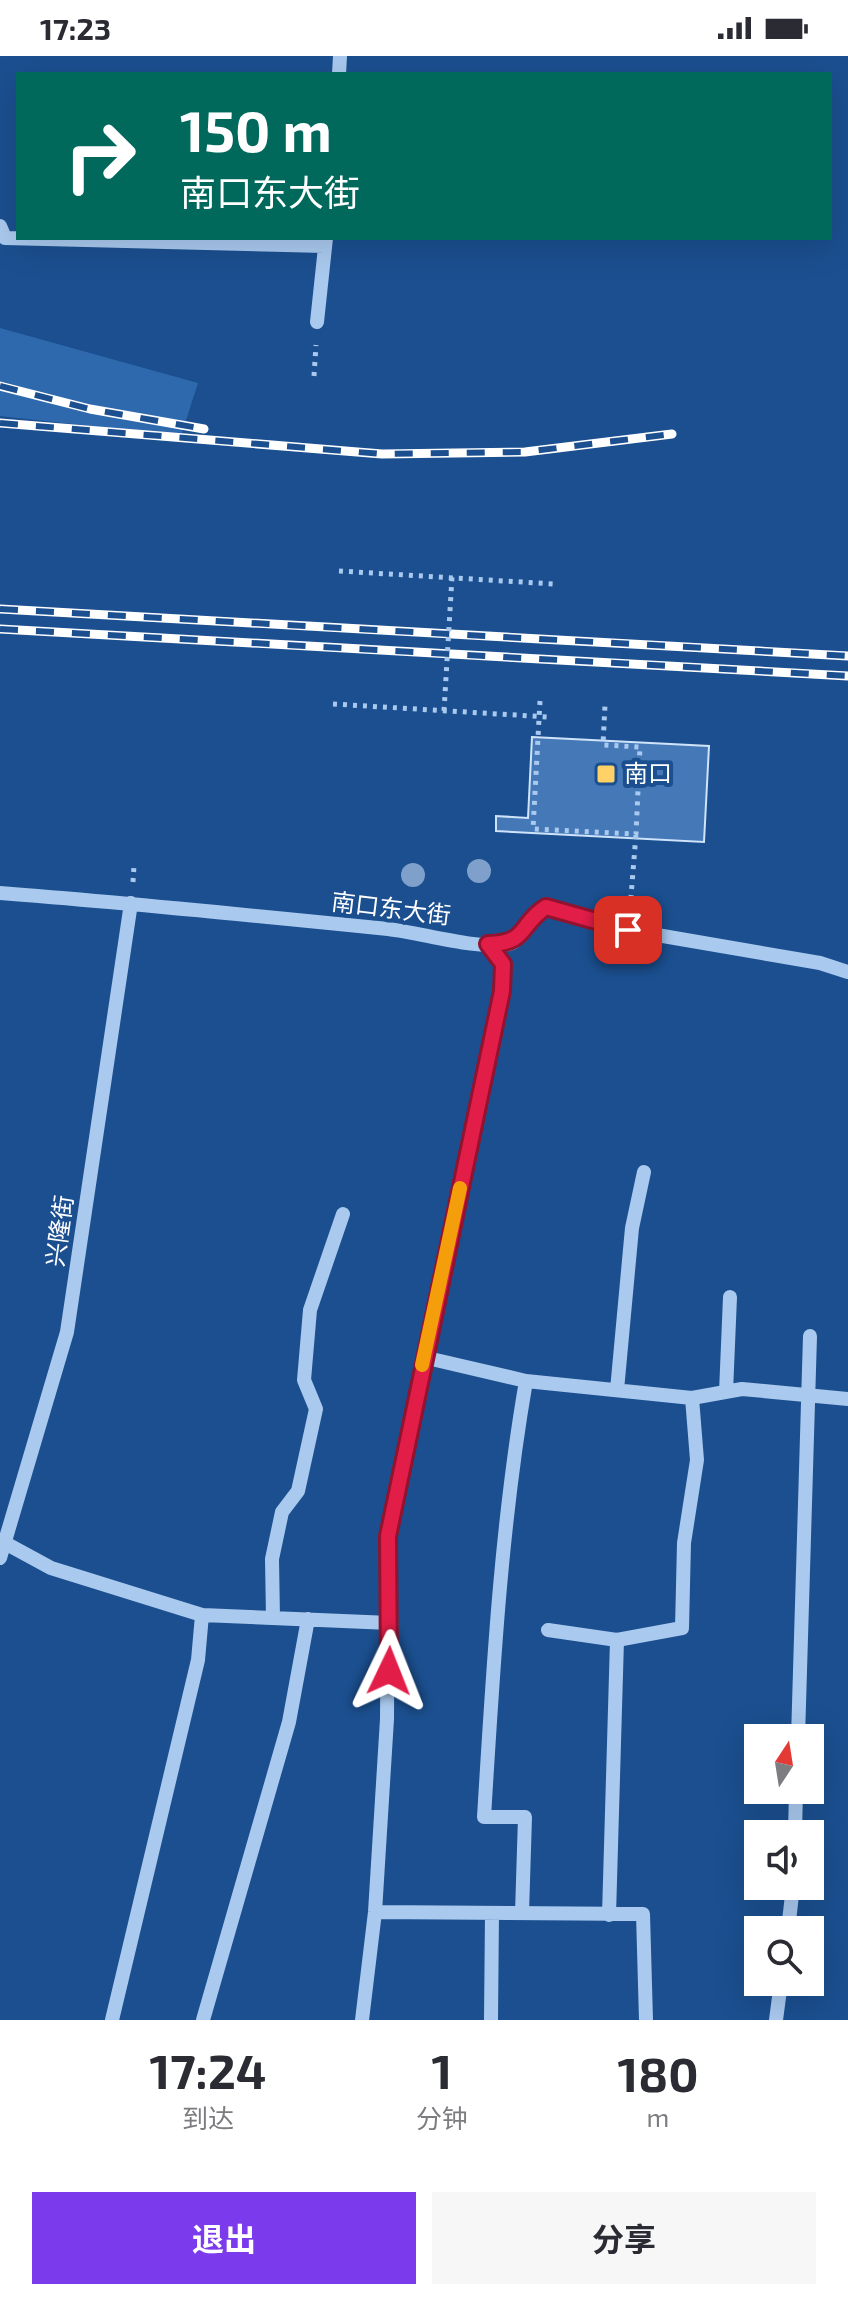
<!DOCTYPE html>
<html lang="zh">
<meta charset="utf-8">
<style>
:root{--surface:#fff;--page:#f7f7f7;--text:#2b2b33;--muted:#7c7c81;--accent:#7c3aed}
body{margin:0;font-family:"Exo 2","Noto Sans SC",sans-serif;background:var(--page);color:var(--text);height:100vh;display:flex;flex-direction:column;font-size:30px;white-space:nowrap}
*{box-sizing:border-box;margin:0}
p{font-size:26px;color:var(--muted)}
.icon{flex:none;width:44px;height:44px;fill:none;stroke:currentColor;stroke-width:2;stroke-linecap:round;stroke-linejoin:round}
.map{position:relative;height:1964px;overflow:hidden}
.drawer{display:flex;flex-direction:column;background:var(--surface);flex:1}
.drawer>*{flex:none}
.banner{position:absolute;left:16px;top:16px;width:816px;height:168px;border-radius:0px;box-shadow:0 8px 32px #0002;background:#00695c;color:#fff;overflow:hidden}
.needle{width:52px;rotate:12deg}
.controls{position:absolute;left:744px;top:1668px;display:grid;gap:16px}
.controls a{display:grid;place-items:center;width:80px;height:80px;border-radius:0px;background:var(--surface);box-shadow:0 8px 32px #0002;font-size:40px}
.pin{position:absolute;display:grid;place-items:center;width:68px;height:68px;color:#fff;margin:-34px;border-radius:16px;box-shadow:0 4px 12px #0006}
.me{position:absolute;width:88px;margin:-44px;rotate:2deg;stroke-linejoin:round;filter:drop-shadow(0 0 6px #0008)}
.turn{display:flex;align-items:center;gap:28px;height:168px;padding:0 32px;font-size:36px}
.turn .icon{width:104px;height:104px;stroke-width:2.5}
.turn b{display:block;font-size:56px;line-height:68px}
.eta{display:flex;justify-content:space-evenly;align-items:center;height:136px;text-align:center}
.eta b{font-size:48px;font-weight:700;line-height:56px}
.button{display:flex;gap:16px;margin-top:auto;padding:16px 32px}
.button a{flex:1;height:92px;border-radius:0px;background:var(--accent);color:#fff;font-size:32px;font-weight:700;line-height:92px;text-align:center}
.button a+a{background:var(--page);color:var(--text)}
.status{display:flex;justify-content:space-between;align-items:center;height:56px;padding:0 40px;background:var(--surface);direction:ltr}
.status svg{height:22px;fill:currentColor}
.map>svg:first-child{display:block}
.green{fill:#2e69ad}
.building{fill:#4478b7;stroke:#cfe3fa;stroke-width:2}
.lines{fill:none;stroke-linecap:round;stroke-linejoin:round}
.path{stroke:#a9c9ee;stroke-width:5;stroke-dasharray:4 6;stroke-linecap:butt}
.minor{stroke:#a9c9ee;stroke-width:14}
.rail-casing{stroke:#fff;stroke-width:9}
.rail{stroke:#1b4f8f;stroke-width:6;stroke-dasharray:18;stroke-linecap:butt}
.path-bridge{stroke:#a9c9ee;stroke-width:5;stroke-dasharray:4 6;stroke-linecap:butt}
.tree{fill:#7ea0ca}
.route-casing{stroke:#92132f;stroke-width:20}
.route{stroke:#e11d48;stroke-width:14}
.slow{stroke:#f59e0b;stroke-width:14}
.poi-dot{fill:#ffd166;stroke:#1b4f8f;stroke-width:3}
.labels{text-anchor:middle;stroke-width:8;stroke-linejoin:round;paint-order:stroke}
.poi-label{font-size:24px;fill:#fff;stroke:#1b4f8f;text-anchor:start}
.street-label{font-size:24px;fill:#fff;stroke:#1b4f8f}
</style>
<div class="status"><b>17:23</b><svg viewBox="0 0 49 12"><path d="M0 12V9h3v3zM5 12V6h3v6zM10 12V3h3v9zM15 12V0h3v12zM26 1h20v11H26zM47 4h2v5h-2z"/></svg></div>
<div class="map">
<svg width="848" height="1964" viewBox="0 0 848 1964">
<rect width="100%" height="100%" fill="#1b4f8f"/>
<!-- green -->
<path class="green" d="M0,272l198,55 -17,53 -181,-20z"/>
<!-- building -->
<path class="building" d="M532,681l177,9 -5,96 -208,-11v-15l32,2z"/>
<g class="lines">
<!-- path -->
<path class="path" d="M314,320l2,-31
M339,515l215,13
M540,645l-7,128 103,5 4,-87 -37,-2 2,-40
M133,826l1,-17
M630,853l6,-75"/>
<!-- minor -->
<path class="minor" d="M339,18l1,-18
M0,170l5,12 320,8
M317,266l9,-84
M0,837c130,10 259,23 388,36 35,4 88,21 121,15 14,-3 22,-27 37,-37l82,23 192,33 28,9
M423,1301l103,24 166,17 50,-9 106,10
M617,1334l15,-162 12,-56
M726,1336l4,-95
M5,1487l46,25 151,47 188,8
M0,1502l67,-226 64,-429
M273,1562l-1,-59 10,-47 16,-21 18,-82 -12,-29 6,-70 33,-96
M548,1574l69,10 65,-12 2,-85 13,-83 -5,-62
M798,1682l12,-402
M795,1778l1,-44
M375,1856l268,2 3,106
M522,1857l3,-96h-41c9,-146 17,-292 42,-436
M609,1859l8,-275
M788,1874l5,-44
M112,1964l86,-360 4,-45
M203,1964l86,-298 19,-103
M362,1964l13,-108 12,-193 1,-183 114,-545 1,-27 -15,-20
M491,1964l1,-107
M776,1964l5,-38"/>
<defs>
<path id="rail" d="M0,330l90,23 114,20
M0,367l382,31 143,-2 147,-18
M0,553l848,47
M0,573l848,47"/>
</defs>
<!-- rail casing -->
<use href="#rail" class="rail-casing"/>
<!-- rail -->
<use href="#rail" class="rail"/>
<!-- path-bridge -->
<path class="path-bridge" d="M333,648l215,13
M444,655l8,-134"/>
</g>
<!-- trees -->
<g class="tree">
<circle cx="479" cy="815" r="12"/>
<circle cx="413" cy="819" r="12"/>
</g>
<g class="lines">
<defs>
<path id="route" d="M389,1615l-1,-135 114,-545 1,-27 -15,-20c41,-1 30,-19 58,-37l82,23"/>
</defs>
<!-- route casing -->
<use href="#route" class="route-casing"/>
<!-- route -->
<use href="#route" class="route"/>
<!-- slow -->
<path class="slow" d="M422,1309l38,-177"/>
</g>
<!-- markers -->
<rect class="poi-dot" x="596" y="708" width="20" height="20" rx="4"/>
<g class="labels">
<!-- poi labels -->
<g class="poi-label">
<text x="624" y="726">南口</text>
</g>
<!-- street labels -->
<g class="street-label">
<text transform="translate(391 853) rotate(7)" y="8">南口东大街</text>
<text transform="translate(60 1175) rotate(-82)" y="8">兴隆街</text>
</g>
</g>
</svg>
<div class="controls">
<a><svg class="needle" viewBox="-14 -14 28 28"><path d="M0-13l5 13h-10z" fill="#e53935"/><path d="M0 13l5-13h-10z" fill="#7c7c81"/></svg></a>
<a><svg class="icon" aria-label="sound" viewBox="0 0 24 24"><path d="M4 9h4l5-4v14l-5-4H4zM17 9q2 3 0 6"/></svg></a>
<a><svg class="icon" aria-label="search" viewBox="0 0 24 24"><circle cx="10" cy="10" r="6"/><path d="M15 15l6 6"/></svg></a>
</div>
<div class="pin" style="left:628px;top:874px;background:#d93025"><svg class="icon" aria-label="arrive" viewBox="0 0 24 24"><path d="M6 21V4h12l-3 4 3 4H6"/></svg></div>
<svg class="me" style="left:389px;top:1615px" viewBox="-20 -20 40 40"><path d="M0-17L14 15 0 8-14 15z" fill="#e11d48" stroke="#fff" stroke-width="4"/></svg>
<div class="banner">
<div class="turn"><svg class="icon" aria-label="right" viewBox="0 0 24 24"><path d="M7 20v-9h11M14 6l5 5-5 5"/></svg><div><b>150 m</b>南口东大街</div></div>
</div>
</div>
<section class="drawer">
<div class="eta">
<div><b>17:24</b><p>到达</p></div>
<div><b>1</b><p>分钟</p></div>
<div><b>180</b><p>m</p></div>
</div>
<div class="button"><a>退出</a><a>分享</a></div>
</section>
